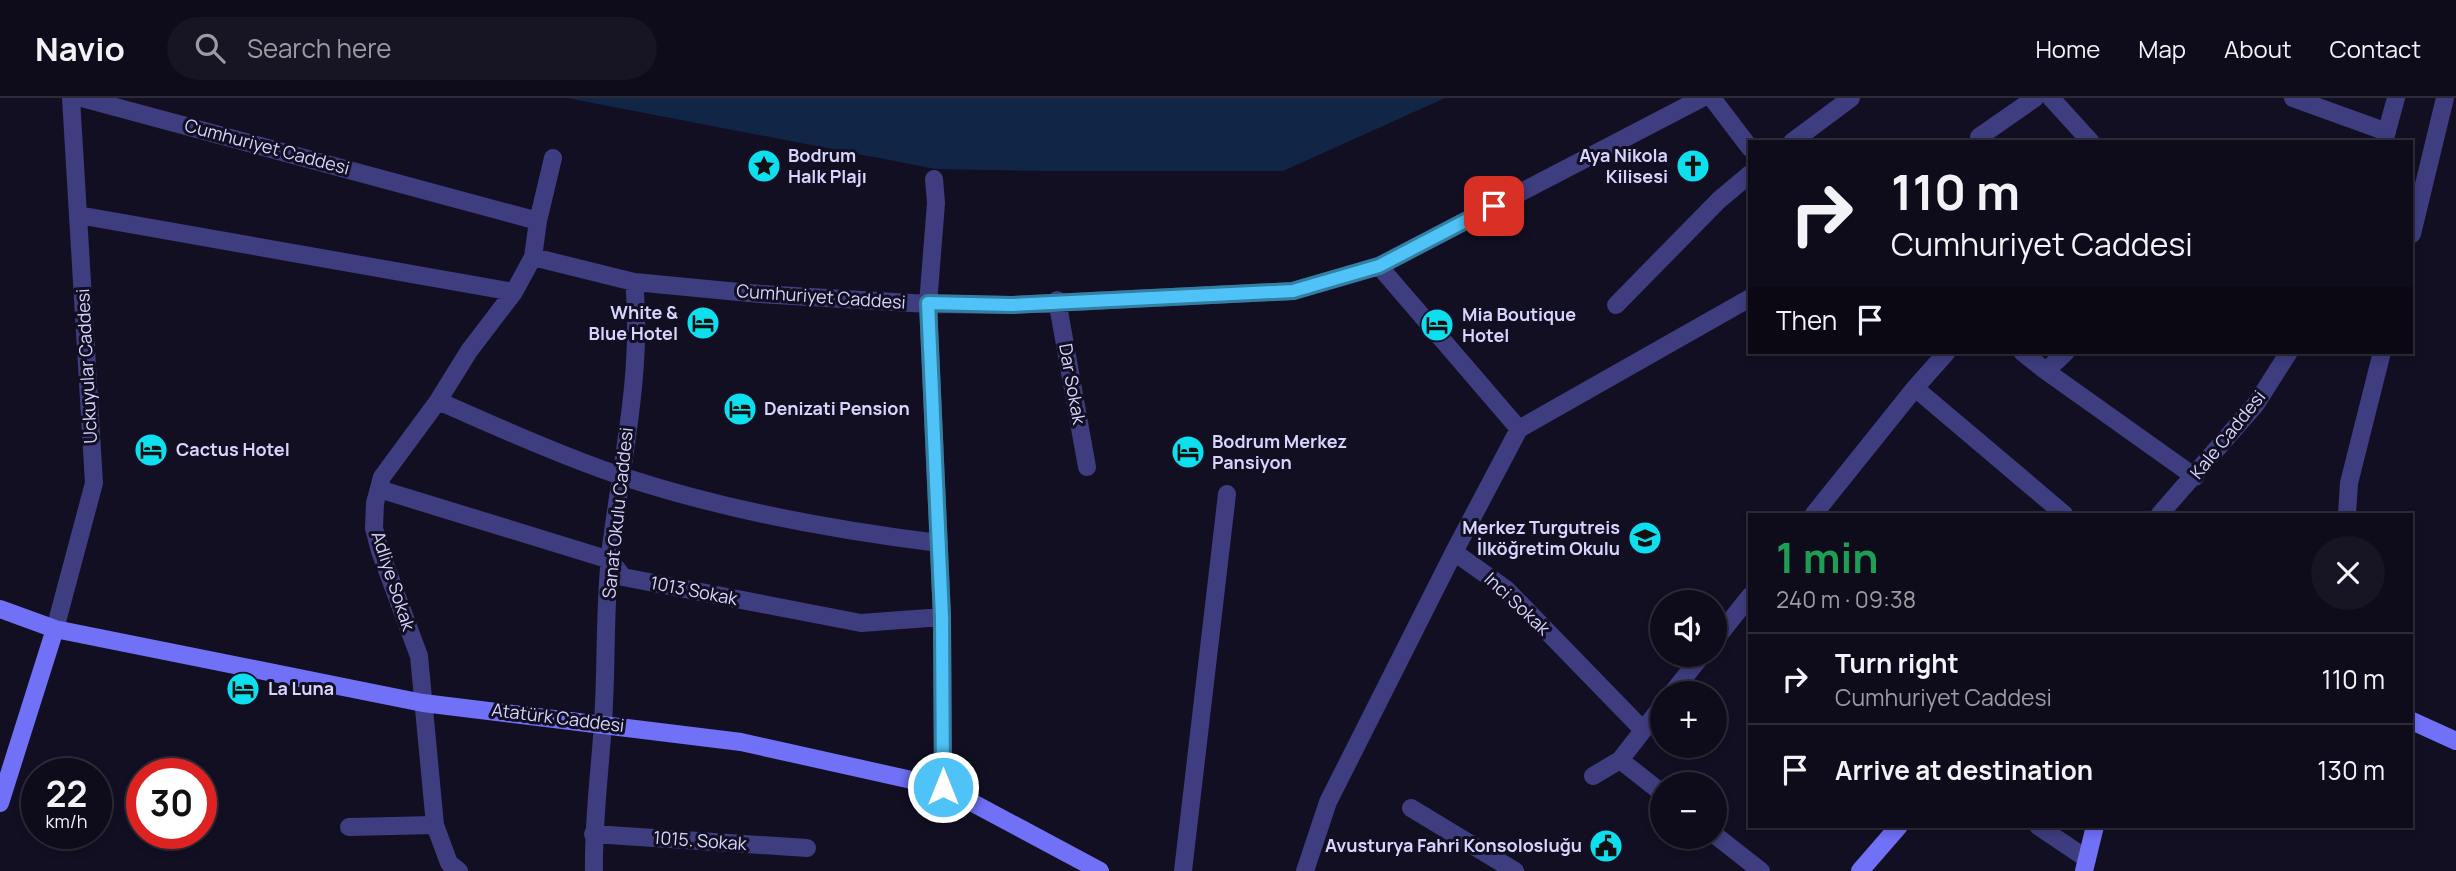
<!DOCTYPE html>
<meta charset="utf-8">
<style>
:root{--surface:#0e0b1a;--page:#171423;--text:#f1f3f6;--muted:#9b9ba2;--line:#2e2b39}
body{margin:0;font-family:Manrope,sans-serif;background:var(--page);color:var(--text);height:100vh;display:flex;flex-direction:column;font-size:26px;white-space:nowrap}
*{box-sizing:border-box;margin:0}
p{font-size:23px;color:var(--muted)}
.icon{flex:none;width:38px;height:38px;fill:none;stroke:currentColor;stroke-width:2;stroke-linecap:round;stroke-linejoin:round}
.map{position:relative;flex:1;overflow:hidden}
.sheet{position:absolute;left:1748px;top:415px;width:665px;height:315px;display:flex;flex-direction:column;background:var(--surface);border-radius:0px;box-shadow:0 4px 10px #0003,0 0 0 2px var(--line)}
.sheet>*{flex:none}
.banner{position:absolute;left:1748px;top:42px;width:665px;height:214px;border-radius:0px;box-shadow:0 4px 10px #0003,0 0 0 2px var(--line);background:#0e0b1a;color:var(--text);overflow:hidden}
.fabs{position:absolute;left:1650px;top:492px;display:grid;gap:14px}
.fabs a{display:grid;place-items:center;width:77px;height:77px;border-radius:50%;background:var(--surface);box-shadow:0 4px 10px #0003,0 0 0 2px var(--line);font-size:35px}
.speed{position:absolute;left:21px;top:660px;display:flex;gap:14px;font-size:35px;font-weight:700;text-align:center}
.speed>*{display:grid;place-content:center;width:91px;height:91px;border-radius:50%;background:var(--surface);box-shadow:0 4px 10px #0003,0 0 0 2px var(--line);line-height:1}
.speed small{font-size:18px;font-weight:400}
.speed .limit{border:10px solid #d22;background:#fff;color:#111}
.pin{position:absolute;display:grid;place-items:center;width:60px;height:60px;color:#fff;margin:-30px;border-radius:14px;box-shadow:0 4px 10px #0006}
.me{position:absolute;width:77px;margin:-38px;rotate:0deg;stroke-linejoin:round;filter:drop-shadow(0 0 5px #0008)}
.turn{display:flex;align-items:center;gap:24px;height:147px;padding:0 28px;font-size:32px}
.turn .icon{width:91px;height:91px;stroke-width:2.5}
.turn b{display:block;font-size:49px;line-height:60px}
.then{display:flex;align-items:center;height:66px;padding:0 28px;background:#0003;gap:14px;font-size:26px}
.round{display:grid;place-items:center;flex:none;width:74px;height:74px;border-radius:37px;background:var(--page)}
.overview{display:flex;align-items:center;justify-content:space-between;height:119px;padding:0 28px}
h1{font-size:42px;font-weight:700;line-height:52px;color:#1e9e55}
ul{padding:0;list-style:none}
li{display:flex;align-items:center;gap:21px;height:91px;padding:0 28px;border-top:2px solid var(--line)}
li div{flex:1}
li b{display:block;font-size:26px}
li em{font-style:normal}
header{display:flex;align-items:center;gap:42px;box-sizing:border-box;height:98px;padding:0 35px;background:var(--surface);border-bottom:2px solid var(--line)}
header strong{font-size:33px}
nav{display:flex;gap:38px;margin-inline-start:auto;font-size:24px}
.search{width:490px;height:63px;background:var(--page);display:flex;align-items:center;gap:18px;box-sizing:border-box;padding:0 24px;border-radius:38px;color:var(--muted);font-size:26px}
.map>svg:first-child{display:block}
.water{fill:#112646}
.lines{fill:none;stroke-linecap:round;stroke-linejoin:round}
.street{stroke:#3e3d7f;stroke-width:18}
.secondary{stroke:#7071f7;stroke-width:18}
.route-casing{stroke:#337fa1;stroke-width:18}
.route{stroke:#4fc3f7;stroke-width:12}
.labels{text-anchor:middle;stroke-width:6;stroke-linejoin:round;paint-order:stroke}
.street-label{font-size:18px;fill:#d7d4fd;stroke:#120f23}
.poi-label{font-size:18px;font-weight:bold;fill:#d7d4fd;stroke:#120f23;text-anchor:start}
</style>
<header>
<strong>Navio</strong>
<div class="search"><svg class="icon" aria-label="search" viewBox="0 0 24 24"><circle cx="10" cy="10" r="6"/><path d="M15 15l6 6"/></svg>Search here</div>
<nav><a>Home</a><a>Map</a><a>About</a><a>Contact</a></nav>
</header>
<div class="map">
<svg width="2456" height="773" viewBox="0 0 2456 773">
<rect width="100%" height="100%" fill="#120f23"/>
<!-- water -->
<path class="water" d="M567,0h878l-162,73h-235l-112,-2z"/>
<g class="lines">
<!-- street -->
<path class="street" d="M82,0l456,123 -5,36 101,25 126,12 168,10 84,1 281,-14 86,-25 323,-168
M1712,0l38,50
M2051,0l40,44
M2293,0l94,34
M1792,44l59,-44
M1983,44l-4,-5 56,-39
M2384,44l12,-44
M934,81l2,24 -8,101 14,313 1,170
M78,117l436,77
M538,123l15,-63
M2412,136l33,-136
M1379,168l140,163
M1057,202l30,167
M1616,207l103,-105 31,-26
M1947,254l-32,36 149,126
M2022,254l24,19
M2066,254l-20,19 149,106
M438,303c60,26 121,54 183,75 103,34 211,54 318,67
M1519,331l-65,123 52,37 137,141
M1519,331l231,-131
M379,391l231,71 13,17 238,46 81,-6
M1814,416l101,-126
M2160,416l96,-110 33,-52
M2347,416l2,-31 33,-131
M55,531l39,-146 -23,-385
M1715,542l35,-44
M1672,595l31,-39
M1620,662l42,33
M1593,678l27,-16 42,-54
M1411,710l104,63
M2038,728l49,33
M349,729l86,-2
M593,736l214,14
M1715,737l46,36
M459,773l-10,-8 -14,-38 -16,-169 -39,-105 -6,-23 1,-25 7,-26 56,-76 31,-50 45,-59 19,-35
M594,773c-1,-50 6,-99 9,-149 4,-58 1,-118 8,-175 11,-87 32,-178 23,-265
M1183,773l44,-377
M1305,773l23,-69 126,-250"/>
<!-- secondary -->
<path class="secondary" d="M0,511l55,20 368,74 318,39 202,45 157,84
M2412,623l44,20
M0,705l55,-174
M1860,773l39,-45
M2084,773l11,-45"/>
</g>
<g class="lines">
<defs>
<path id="route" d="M943,689l-1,-170 -14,-314 84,2 281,-14 86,-25 115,-60"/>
</defs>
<!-- route casing -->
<use href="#route" class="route-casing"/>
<!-- route -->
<use href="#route" class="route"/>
</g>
<!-- icons -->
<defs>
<symbol id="sight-disc" viewBox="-11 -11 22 22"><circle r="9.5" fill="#0ddfef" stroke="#120f23"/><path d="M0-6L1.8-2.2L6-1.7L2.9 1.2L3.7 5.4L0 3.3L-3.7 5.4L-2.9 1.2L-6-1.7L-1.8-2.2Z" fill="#111"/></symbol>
<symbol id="church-disc" viewBox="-11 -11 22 22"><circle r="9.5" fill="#0ddfef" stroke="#120f23"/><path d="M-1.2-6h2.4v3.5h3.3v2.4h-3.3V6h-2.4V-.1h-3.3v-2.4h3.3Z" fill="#111"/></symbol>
<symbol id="hotel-disc" viewBox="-11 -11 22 22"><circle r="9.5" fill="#0ddfef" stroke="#120f23"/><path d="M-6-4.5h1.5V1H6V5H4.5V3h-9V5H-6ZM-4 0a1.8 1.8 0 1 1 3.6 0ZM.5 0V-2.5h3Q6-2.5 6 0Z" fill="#111"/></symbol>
<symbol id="school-disc" viewBox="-11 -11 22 22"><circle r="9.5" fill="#0ddfef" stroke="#120f23"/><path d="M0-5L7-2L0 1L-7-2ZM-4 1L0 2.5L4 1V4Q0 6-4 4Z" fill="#111"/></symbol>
<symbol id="civic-disc" viewBox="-11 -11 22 22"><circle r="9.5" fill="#0ddfef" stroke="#120f23"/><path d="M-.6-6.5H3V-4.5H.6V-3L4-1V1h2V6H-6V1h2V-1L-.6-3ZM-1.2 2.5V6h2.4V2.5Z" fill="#111"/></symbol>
</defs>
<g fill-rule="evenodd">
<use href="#sight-disc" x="745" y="49" width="38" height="38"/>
<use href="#church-disc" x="1674" y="49" width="38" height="38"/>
<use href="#hotel-disc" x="684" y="206" width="38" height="38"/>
<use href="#hotel-disc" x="1418" y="208" width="38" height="38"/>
<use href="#hotel-disc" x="721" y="292" width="38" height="38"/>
<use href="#hotel-disc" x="132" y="333" width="38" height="38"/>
<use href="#hotel-disc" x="1169" y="335" width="38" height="38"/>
<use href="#school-disc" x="1626" y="421" width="38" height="38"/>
<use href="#hotel-disc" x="224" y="572" width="38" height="38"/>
<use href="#civic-disc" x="1587" y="729" width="38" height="38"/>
</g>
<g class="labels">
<!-- street labels -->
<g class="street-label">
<text transform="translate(267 49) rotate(15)" y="6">Cumhuriyet Caddesi</text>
<text transform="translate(821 199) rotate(4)" y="6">Cumhuriyet Caddesi</text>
<text transform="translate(87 268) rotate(-93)" y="6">Uckuyular Caddesi</text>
<text transform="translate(1072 286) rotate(80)" y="6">Dar Sokak</text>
<text transform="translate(2228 337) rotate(-51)" y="6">Kale Caddesi</text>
<text transform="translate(618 415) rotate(-84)" y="6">Sanat Okulu Caddesi</text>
<text transform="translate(393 483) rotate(72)" y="6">Adliye Sokak</text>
<text transform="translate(694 493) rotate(11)" y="6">1013 Sokak</text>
<text transform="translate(1517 506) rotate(43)" y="6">Inci Sokak</text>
<text transform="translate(558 620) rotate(7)" y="6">Atatürk Caddesi</text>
<text transform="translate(700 743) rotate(4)" y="6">1015. Sokak</text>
</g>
<!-- poi labels -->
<g class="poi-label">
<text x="788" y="64">Bodrum<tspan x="788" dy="21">Halk Plajı</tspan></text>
<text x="1668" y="64" text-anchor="end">Aya Nikola<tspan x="1668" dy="21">Kilisesi</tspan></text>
<text x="678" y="221" text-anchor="end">White &amp;<tspan x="678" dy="21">Blue Hotel</tspan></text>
<text x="1462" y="223">Mia Boutique<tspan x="1462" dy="21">Hotel</tspan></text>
<text x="764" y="317">Denizati Pension</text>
<text x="1212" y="350">Bodrum Merkez<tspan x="1212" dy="21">Pansiyon</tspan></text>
<text x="176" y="358">Cactus Hotel</text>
<text x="1620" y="436" text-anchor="end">Merkez Turgutreis<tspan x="1620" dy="21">İlköğretim Okulu</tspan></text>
<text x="268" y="597">La Luna</text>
<text x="1582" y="754" text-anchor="end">Avusturya Fahri Konsolosluğu</text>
</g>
</g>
</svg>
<div class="fabs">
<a><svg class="icon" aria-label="sound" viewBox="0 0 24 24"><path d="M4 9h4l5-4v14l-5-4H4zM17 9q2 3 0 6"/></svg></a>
<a>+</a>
<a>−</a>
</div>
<div class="speed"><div>22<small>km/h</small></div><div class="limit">30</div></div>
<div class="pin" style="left:1494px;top:108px;background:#d93025"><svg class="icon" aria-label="arrive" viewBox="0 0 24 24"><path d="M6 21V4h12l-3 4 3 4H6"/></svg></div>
<svg class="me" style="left:943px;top:689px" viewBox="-20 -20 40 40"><circle r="17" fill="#4fc3f7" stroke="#fff" stroke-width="3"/><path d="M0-11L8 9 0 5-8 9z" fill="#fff"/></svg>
<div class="banner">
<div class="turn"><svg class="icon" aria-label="right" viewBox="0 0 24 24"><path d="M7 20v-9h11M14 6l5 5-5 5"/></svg><div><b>110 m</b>Cumhuriyet Caddesi</div></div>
<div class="then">Then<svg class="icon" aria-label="arrive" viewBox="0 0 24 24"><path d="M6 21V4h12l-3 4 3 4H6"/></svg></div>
</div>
<section class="sheet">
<div class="overview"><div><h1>1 min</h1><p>240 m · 09:38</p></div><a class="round"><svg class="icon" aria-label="close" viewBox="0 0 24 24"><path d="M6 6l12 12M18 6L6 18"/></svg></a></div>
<ul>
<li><svg class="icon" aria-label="right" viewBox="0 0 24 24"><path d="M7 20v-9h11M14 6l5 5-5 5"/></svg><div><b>Turn right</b><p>Cumhuriyet Caddesi</p></div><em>110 m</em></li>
<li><svg class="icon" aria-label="arrive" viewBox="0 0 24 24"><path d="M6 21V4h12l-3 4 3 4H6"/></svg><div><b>Arrive at destination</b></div><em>130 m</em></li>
</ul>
</section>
</div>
